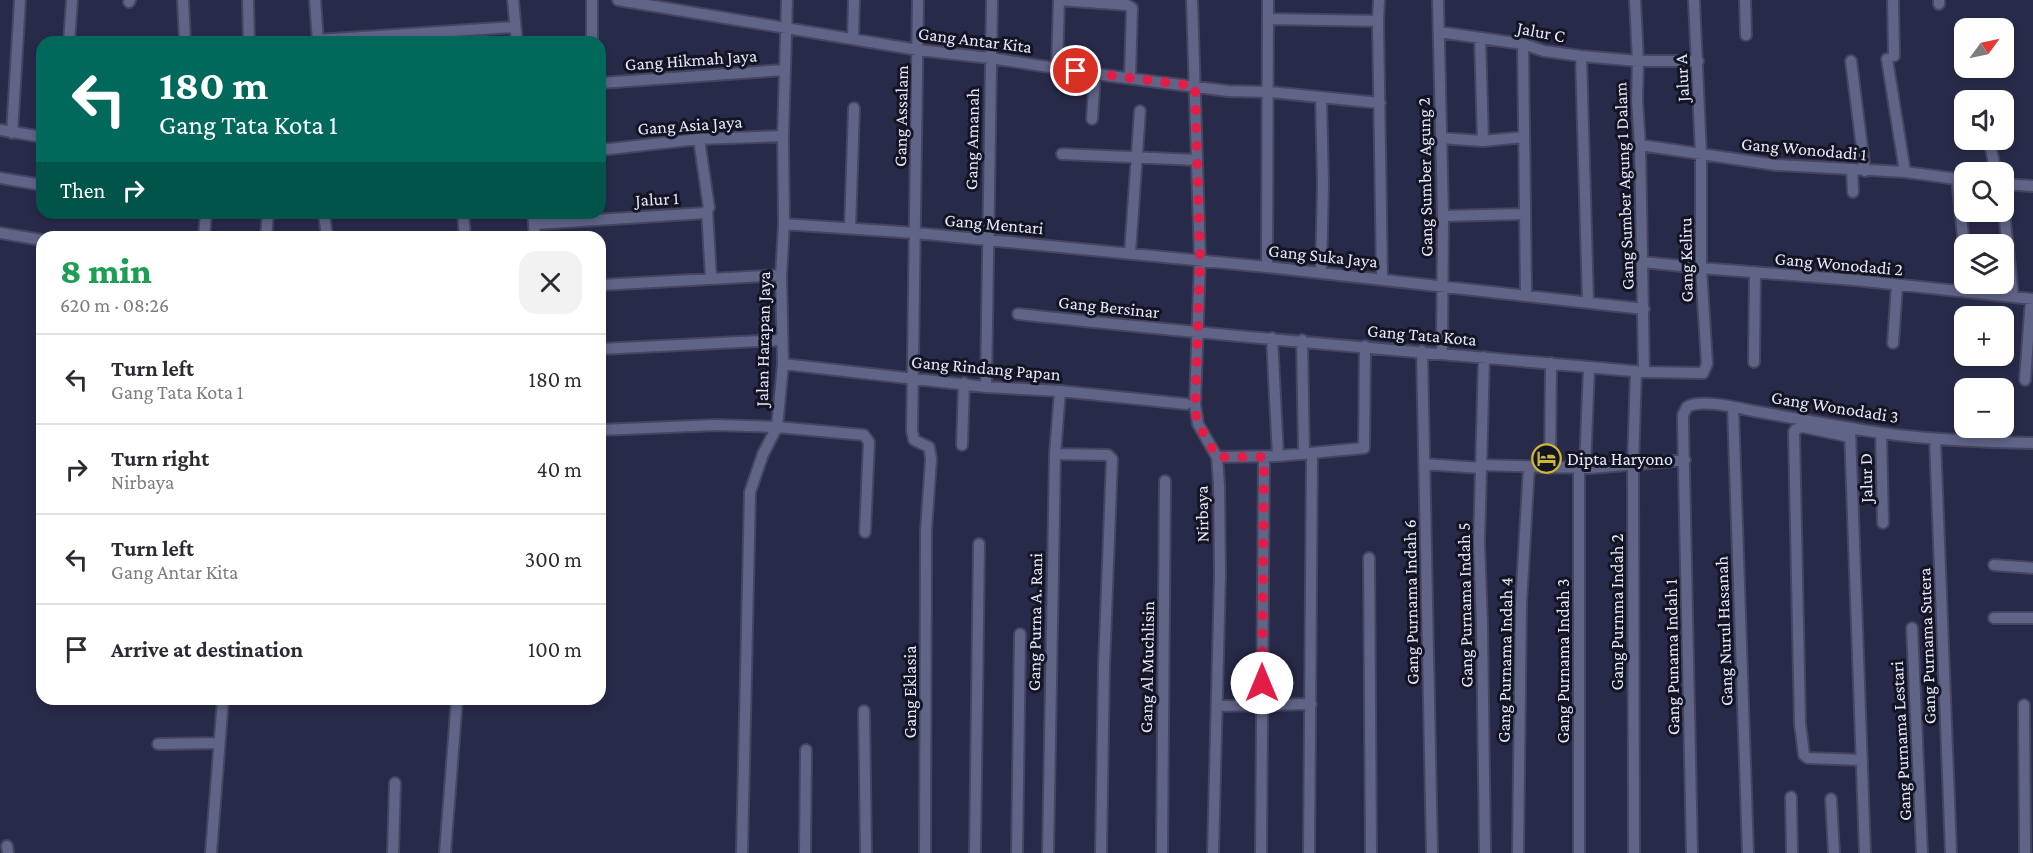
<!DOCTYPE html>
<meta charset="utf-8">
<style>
:root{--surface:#fff;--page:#f2f2f3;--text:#2b2b33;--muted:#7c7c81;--line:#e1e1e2}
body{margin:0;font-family:"Crimson Pro",serif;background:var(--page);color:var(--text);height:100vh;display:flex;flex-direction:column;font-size:22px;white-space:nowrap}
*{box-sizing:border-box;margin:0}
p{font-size:20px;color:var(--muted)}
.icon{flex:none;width:33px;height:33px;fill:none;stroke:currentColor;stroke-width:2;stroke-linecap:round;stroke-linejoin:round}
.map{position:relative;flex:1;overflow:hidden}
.details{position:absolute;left:36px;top:231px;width:570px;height:474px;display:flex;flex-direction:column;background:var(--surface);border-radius:18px;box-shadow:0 3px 9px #0003}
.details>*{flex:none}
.hud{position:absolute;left:36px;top:36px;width:570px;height:183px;border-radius:18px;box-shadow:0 3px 9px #0003;background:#00695c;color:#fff;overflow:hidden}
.needle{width:39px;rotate:57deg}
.tools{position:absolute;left:1954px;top:18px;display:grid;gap:12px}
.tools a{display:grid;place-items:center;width:60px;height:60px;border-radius:12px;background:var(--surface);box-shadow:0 3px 9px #0003;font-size:30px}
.pin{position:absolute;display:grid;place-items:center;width:51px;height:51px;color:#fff;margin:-26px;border:3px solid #fff;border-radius:50%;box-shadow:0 2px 6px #0007}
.me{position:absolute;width:66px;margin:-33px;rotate:0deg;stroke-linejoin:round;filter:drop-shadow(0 0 4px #0008)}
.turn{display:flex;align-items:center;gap:21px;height:126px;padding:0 24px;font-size:27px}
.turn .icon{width:78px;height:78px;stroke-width:2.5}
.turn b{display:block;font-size:42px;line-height:51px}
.then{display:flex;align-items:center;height:57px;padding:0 24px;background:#0003;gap:12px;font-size:22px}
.round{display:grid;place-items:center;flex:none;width:63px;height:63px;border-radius:18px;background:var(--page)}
.head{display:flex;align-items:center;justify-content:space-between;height:102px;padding:0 24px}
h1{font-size:36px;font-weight:800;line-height:45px;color:#1e9e55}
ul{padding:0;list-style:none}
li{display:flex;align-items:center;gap:18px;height:90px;padding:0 24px;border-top:2px solid var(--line)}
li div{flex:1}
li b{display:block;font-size:22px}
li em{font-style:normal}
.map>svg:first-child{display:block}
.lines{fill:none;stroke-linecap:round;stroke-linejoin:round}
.minor-casing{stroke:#444560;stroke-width:14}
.minor{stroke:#606487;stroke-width:10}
.route{stroke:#e11d48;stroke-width:10;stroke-dasharray:0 18}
.labels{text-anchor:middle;stroke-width:6;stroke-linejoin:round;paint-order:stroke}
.street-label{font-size:18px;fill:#e5e8fd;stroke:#131522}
.poi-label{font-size:18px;fill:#e5e8fd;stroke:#131522;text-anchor:start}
</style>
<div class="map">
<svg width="2033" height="853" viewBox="0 0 2033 853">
<rect width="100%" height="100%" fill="#282a49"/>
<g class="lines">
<defs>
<path id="minor" d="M183,0l2,42
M248,0l1,42
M315,0l3,42
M513,0l4,42
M592,0v42
M618,0l300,50 72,8 105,16 133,17 41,1 111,11
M918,0l-6,431 2,9 15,7 2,12 -5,72 -1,322
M1192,0l8,260 -5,144 3,20 19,33 2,28 1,90 -7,278
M1438,0l5,216 -1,137
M1635,0l3,61 -1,39 3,45 4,227
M1745,0l1,35
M1893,0l1,56
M1939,0v4
M129,2l1,-2
M1269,19l109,2 4,258
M1378,21l1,-21
M1439,32l84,12 21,7 37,5 57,5h60
M1480,38l3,103
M853,39l1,-39
M317,40l198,-13
M69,42l3,-42
M1523,44l3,250
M1581,56l7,245
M1887,59l18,113
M1851,61l14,110
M1057,68l2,-68 68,5 5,3 -2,69
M600,83l184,-13
M1092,119l3,-45
M1,130l41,7
M12,133l8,-133
M1440,138l43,3 41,-4
M1989,140l7,32
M1640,145l136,20 129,7 60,8
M600,150l99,-11 84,-3
M1062,154l135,6
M1852,170l1,22
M0,178l42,7
M1957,179l7,66
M2004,184l29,2
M707,210l4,68
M2004,212l9,84
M324,213l3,24
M463,213l2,24
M533,213l2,24
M1443,216l82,-2
M534,224l171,-11 4,-5 -10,-69
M784,224l132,9 351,34 377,42
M850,228l4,-120
M0,233l42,7
M204,237l2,-24
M266,237l2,-24
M1130,253l10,-142
M1643,262l58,6 154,12 178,19
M1267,267l1,-267
M1321,272l2,-88 -2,-86
M600,285l181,-10
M1018,314c208,23 417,39 626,58l59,1 4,-9 -6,-96v-113l-7,-155
M1302,340l2,114
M1893,343l4,-58
M600,349l181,-9
M1422,351l10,502
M1484,357l-5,186 3,82 3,228
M1754,362l1,-90
M783,364l203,23 74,4 126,13
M2025,380l6,-81
M986,387l6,-387
M1733,407l15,446
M600,430l116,-5 61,2 87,8 5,7 -4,90
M1850,431l15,422
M1881,433l2,90
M1850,437l-47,-10 -7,2 -2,3 6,292 4,31 4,3 54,2
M1935,439l16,414
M962,445l2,-62
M1055,454l53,1 4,4 -8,207 -3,187
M1278,456l86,-8 1,-102
M1217,457l61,-1 -6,-118
M1425,464l55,4
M1480,465l111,3 94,-8
M1550,468l1,-105
M1585,468l4,-101
M1369,558l2,295
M1994,565l39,3
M1994,618h39
M1912,628l10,225
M2024,705l1,148
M1217,706l94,-2
M864,711l2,142
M158,744l61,-1
M1791,797l1,56
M1831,799l3,54
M7,846l1,7
M211,853l12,-154
M393,853l2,-70
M445,853l12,-154
M742,853l8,-361 13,-38 14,-27 6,-63 -2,-89 3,-51 -1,-88 4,-136
M805,853l1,-103
M975,853l4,-309
M1017,853l3,-219
M1048,853l7,-399 5,-63
M1162,853l3,-372
M1261,853l3,-396
M1309,853l3,-400
M1518,853l3,-250 8,-136
M1579,853v-385
M1634,853l-1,-389 3,-93
M1692,853l-9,-431v-7l4,-8c15,-9 55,2 72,5 41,7 82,15 123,21 50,7 100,9 151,10"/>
</defs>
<!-- minor casing -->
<use href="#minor" class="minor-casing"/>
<!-- minor -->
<use href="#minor" class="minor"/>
</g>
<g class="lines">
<!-- route -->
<path class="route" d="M1076,71l119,15 5,174 -5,151 3,13 19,33h47l-2,226"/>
</g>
<!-- icons -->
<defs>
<symbol id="hotel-ring" viewBox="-11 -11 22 22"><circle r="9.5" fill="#131522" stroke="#ceb837" stroke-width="1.5"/><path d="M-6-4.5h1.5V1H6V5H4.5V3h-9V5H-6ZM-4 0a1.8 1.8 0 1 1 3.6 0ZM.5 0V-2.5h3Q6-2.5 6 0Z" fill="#ceb837"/></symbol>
</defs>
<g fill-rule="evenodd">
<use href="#hotel-ring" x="1530" y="442" width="33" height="33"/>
</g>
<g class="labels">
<!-- street labels -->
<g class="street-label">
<text transform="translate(1541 32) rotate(11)" y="6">Jalur C</text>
<text transform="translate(975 40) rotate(7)" y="6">Gang Antar Kita</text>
<text transform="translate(691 60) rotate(-4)" y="6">Gang Hikmah Jaya</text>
<text transform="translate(1682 78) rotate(-93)" y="6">Jalur A</text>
<text transform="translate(901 116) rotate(-89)" y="6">Gang Assalam</text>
<text transform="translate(690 125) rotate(-4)" y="6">Gang Asia Jaya</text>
<text transform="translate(972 139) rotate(-89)" y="6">Gang Amanah</text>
<text transform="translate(1804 149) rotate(5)" y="6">Gang Wonodadi 1</text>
<text transform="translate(1425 177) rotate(-91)" y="6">Gang Sumber Agung 2</text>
<text transform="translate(1624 186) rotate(-92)" y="6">Gang Sumber Agung 1 Dalam</text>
<text transform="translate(657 199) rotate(-3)" y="6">Jalur 1</text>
<text transform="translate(994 224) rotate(5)" y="6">Gang Mentari</text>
<text transform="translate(1323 256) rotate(6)" y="6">Gang Suka Jaya</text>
<text transform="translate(1686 260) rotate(-91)" y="6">Gang Keliru</text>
<text transform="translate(1839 264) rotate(5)" y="6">Gang Wonodadi 2</text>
<text transform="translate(1109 307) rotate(6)" y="6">Gang Bersinar</text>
<text transform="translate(1422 335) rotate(5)" y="6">Gang Tata Kota</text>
<text transform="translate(763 339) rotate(-89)" y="6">Jalan Harapan Jaya</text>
<text transform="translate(986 368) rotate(5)" y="6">Gang Rindang Papan</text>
<text transform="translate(1835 407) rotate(9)" y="6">Gang Wonodadi 3</text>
<text transform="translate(1866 478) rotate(-91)" y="6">Jalur D</text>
<text transform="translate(1202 514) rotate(-91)" y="6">Nirbaya</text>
<text transform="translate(1411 602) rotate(-91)" y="6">Gang Purnama Indah 6</text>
<text transform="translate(1465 605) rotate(-91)" y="6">Gang Purnama Indah 5</text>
<text transform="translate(1617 612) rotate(-90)" y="6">Gang Purnma Indah 2</text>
<text transform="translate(1035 622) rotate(-89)" y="6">Gang Purna A. Rani</text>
<text transform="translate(1724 631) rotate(-92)" y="6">Gang Nurul Hasanah</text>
<text transform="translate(1927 646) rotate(-92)" y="6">Gang Purnama Sutera</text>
<text transform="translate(1672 657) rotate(-91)" y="6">Gang Punama Indah 1</text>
<text transform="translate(1505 660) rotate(-89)" y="6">Gang Purnama Indah 4</text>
<text transform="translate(1563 661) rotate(-90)" y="6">Gang Purnama Indah 3</text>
<text transform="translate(1147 667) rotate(-89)" y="6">Gang Al Muchlisin</text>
<text transform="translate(910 692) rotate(-90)" y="6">Gang Eklasia</text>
<text transform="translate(1901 741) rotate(-93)" y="6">Gang Purnama Lestari</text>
</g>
<!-- poi labels -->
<g class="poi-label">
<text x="1567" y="465">Dipta Haryono</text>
</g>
</g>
</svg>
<div class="tools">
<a><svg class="needle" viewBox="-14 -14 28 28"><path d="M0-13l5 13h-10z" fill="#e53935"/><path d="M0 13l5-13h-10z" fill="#7c7c81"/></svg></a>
<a><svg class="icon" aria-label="sound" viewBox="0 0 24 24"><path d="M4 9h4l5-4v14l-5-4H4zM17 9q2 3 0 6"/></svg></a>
<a><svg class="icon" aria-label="search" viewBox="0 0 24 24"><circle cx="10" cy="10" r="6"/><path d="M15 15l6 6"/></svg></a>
<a><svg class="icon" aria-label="layers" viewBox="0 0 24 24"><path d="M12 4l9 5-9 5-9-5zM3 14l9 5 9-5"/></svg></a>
<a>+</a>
<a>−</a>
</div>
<div class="pin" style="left:1076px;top:71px;background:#d93025"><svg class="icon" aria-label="arrive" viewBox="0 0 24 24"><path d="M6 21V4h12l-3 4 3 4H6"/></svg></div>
<svg class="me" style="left:1262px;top:683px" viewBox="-20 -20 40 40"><circle r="19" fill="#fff"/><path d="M0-13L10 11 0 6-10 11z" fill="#e11d48"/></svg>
<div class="hud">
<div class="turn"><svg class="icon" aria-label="left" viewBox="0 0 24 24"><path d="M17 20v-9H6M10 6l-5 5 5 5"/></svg><div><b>180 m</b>Gang Tata Kota 1</div></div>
<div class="then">Then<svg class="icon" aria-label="right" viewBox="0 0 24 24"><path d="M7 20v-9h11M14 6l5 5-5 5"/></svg></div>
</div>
<section class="details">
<div class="head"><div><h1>8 min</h1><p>620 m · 08:26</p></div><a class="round"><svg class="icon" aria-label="close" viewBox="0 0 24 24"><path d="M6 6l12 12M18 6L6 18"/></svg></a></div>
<ul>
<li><svg class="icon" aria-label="left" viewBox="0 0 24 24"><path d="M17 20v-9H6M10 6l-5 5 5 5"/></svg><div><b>Turn left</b><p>Gang Tata Kota 1</p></div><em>180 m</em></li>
<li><svg class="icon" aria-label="right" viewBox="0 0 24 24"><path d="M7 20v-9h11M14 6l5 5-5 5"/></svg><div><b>Turn right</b><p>Nirbaya</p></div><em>40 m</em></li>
<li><svg class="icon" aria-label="left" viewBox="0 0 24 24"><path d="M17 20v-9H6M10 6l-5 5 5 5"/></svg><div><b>Turn left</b><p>Gang Antar Kita</p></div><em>300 m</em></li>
<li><svg class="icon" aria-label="arrive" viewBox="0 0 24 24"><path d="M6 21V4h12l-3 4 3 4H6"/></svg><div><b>Arrive at destination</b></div><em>100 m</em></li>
</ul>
</section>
</div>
